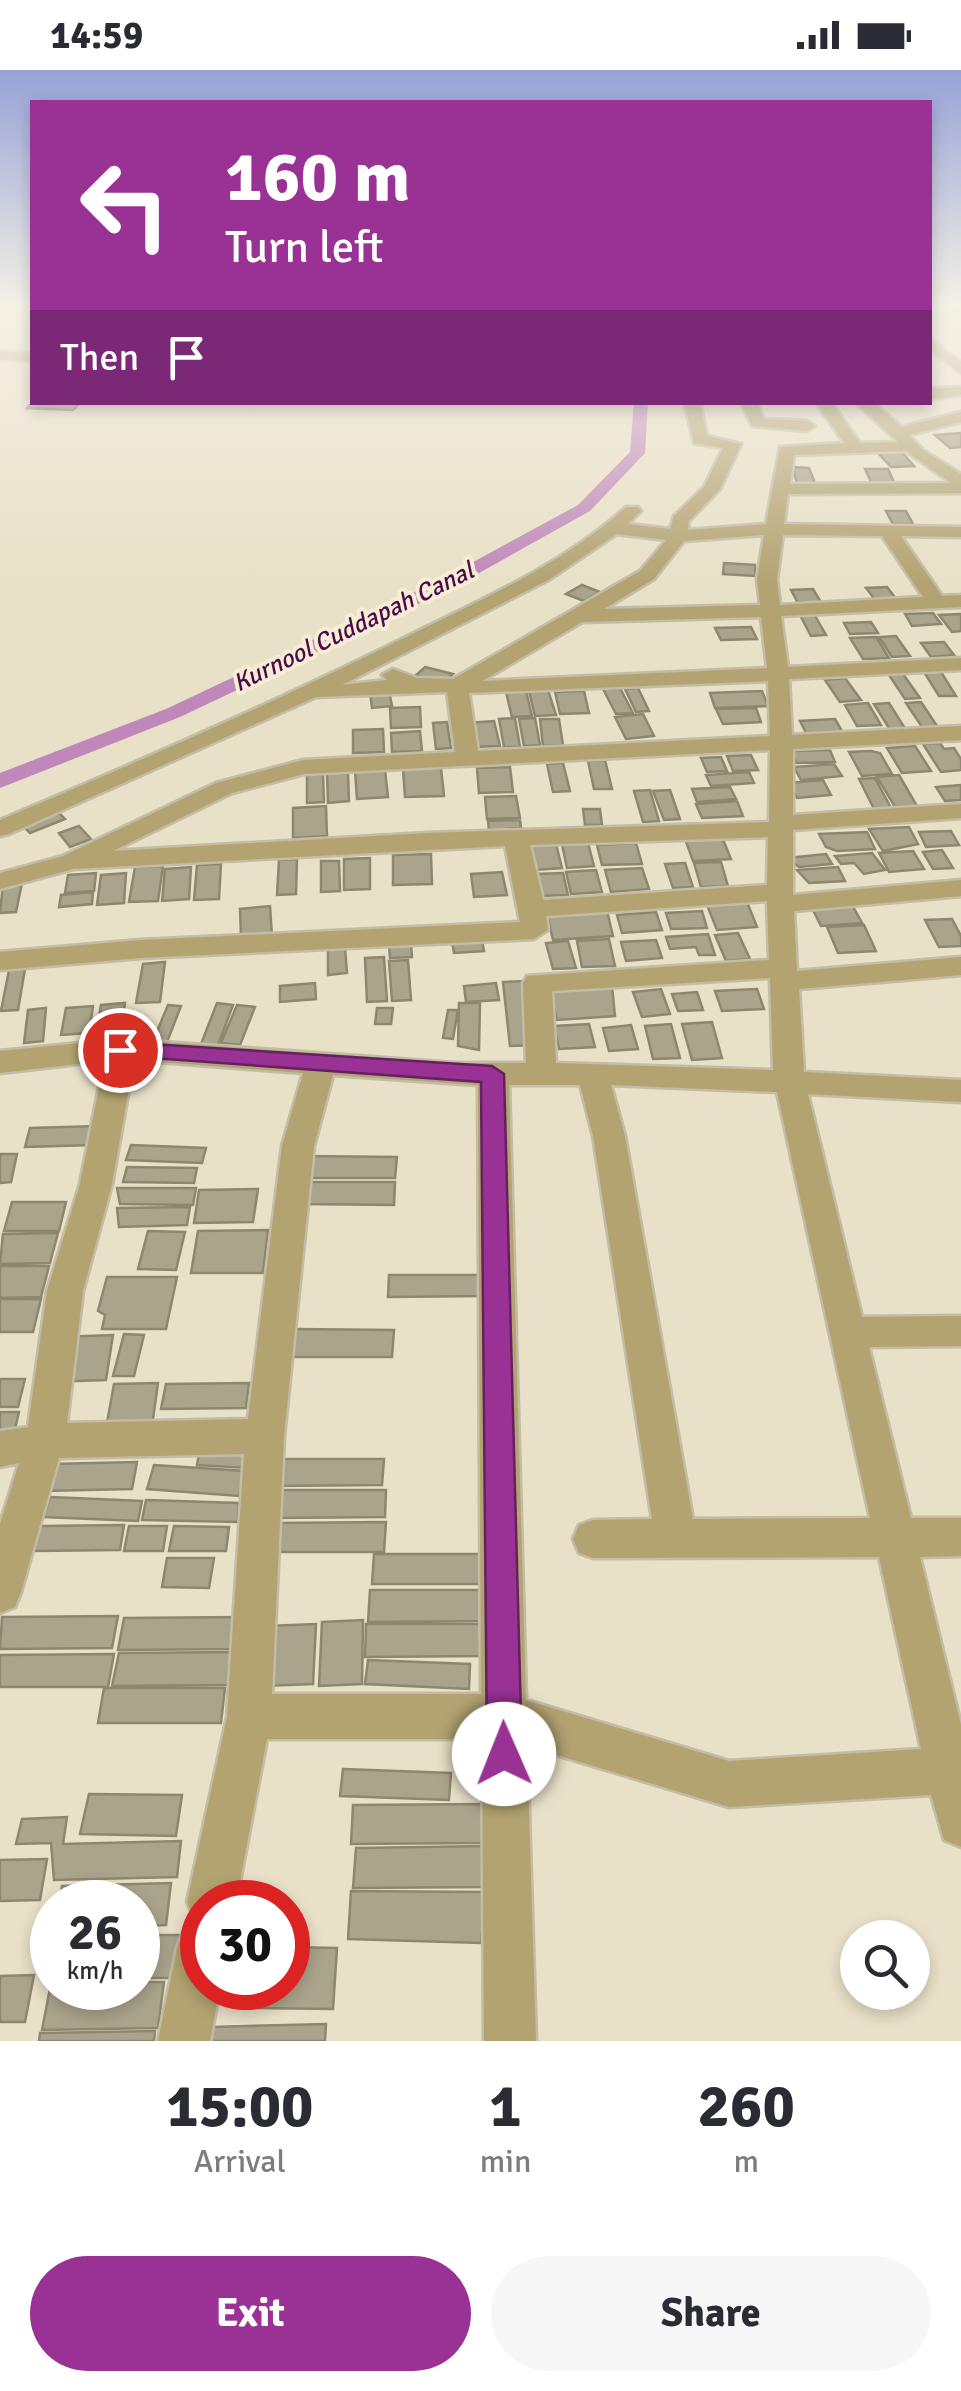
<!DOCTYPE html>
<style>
:root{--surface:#fff;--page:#f7f7f7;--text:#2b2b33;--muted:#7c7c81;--accent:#9a3295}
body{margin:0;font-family:Signika,sans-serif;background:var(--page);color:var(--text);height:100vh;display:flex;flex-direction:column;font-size:38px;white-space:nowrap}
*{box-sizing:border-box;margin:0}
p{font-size:32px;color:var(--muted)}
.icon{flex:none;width:55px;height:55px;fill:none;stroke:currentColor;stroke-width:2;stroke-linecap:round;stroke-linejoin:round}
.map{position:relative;height:1971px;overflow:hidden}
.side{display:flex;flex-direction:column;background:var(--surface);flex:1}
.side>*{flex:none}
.hud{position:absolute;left:30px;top:30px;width:902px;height:305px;border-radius:0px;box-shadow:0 5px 15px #0003;background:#9a3295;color:#fff;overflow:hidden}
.fabs{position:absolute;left:840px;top:1850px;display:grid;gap:20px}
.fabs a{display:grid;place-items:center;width:90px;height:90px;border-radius:50%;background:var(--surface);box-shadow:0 5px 15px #0003;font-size:50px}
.speed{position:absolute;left:30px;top:1810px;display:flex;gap:20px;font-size:50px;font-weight:700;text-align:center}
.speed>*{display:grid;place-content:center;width:130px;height:130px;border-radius:50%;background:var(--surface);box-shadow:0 5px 15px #0003;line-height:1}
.speed small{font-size:25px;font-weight:400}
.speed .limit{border:15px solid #d22;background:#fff;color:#111}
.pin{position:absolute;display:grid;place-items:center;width:85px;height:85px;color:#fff;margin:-42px;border:5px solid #fff;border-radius:50%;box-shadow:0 2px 10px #0007}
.me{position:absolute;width:110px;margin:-55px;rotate:359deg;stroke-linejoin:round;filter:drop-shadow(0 0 8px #0008)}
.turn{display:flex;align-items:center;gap:35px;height:210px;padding:0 30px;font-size:45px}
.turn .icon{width:130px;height:130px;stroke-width:2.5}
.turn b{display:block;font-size:70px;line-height:85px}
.then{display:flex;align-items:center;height:95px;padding:0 30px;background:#0003;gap:20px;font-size:38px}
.eta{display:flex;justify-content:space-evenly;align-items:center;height:170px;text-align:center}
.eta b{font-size:60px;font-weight:800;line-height:70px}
.primary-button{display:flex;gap:20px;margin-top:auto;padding:20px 30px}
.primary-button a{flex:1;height:115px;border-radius:60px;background:var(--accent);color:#fff;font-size:40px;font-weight:800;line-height:115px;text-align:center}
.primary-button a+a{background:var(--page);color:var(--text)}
.status{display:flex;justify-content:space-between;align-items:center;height:70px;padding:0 50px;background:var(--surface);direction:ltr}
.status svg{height:28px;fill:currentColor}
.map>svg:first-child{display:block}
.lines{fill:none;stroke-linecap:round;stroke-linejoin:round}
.canal{fill:#bf87ba;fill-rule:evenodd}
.building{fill:#aba48c;stroke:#8e8770;stroke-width:2.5}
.street-casing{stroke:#c3bca6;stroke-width:5}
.street{fill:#b3a371;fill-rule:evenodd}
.route{fill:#9a3295;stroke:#642061;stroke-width:2.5}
.labels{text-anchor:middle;stroke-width:8;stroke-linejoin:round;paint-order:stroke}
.far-water-label{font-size:25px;font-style:italic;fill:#4f0a4c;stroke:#f5edd4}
</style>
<div class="status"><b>14:59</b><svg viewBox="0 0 49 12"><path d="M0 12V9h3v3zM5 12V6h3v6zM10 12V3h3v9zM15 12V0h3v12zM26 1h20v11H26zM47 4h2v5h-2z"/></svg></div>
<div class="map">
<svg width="961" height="1971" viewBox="0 0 961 1971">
<rect width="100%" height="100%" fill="#e8e0c7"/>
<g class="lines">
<!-- canal -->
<path class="canal" d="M634,332h14l-3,51 -55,58 -136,76 -274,130 -180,71v-15l166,-64 276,-130 136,-74 52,-53z"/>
</g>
<!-- building -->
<path class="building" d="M33,332h48l-8,8 -46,-2z
M961,363v14l-11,1 -15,-13z
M901,381l13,15 -23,1 -13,-14z
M792,397l17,1 6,15h-18z
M865,399h23l6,13h-23z
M886,441h20l7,13h-20z
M724,493l31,2v11l-32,-2z
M582,515l18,7 -16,9 -18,-7z
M887,517l10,13 -21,1 -10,-13z
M813,519l8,13 -23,1 -7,-13z
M933,543l8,11 -29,2 -7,-12z
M814,544l12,21 -15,1 -11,-21z
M961,544v17l-9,1 -13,-17z
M871,552l7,11 -28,1 -6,-11z
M751,557l6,12 -36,1 -6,-12z
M896,566l14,20 -18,1 -13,-20z
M876,567l13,21 -26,1 -13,-21z
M944,572l10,13 -23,2 -10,-14z
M425,597l28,7 -8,8 -30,-6z
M924,602h17l15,24h-17z
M903,604l17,24 -15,1 -16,-24z
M845,608l16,22 -21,2 -15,-22z
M620,618l13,25 -17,1 -13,-25z
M638,618l11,23 -13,1 -11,-23z
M548,620l8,25 -21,1 -6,-25z
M389,621l3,15 -20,2 -2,-16z
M526,621l6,25 -20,1 -6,-25z
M584,621l5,22 -29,1 -5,-22z
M762,621l6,15 -53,2 -5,-15z
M921,632l16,24 -15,1 -16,-24z
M868,633l13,22 -24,1 -12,-21z
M889,633l17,27 -17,-2 -15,-24z
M420,637l1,20 -30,1 -1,-20z
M756,638l5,14 -38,2 -7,-15z
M643,644l11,22 -28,3 -11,-22z
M515,648l5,29h-16l-5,-28z
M535,648l5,27 -16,1 -5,-27z
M540,649h19l4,26 -20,1z
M835,649l7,12 -36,2 -6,-12z
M494,651l6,25 -28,1 -4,-24z
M447,652l4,26 -15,1 -3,-26z
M383,659l1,23 -31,1v-23z
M420,661l2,20 -30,1 -1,-19z
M940,673l4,6 10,-1 7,11v11l-20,2 -18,-28z
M915,676l16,25 -29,2 -15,-25z
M830,680l5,12 -39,1 -4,-12z
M871,681l9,2 12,21 -30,2 -13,-24z
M751,685l7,15 -25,1 -6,-15z
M721,687l6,14 -20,1 -6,-14z
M605,690l7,29h-18l-6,-28z
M563,693l7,28 -17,1 -6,-28z
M834,694l8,12 -41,4 -7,-13z
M510,697l3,25 -34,1 -2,-25z
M441,698l3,28 -39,1 -2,-28z
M385,700l3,27 -31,2 -2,-28z
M749,702l5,11 -43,3 -5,-11z
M348,703l1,28 -21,2 -1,-29z
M323,704l1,28 -17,1v-28z
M899,705l18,31 -22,1 -18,-30z
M875,708l16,30 -17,1 -15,-30z
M823,710l8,15 -34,3 -9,-15z
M961,715v15l-16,1 -9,-14z
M730,717l6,12 -39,3 -5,-13z
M650,720l9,31 -16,1 -9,-31z
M670,720l10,29 -16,1 -11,-29z
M516,726l4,22 -33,1 -2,-22z
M737,731l6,15 -41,2 -6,-14z
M326,736l1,30 -34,2v-30z
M583,739h17l2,16h-17z
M59,743l6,6 -35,14 -6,-6z
M520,750l1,8 -32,2 -1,-9z
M79,756l12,13 -21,8 -11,-14z
M909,757l9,17 -35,7 -14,-22z
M951,761l8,14 -33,2 -7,-15z
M867,762l8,17 -38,2 -11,-4 -7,-13z
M722,767l9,22 -38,2 -8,-22z
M588,773l6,23 -27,2 -5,-24z
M636,773l6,21 -40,1 -5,-20z
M556,774l6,24 -28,2 -5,-25z
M942,780l11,18 -20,1 -10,-17z
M913,781l11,18 -35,3 -10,-19z
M872,783l13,17 -21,4 -10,-11 -13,1 -6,-8z
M431,784l1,30 -39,1v-30z
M826,784l6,10 -33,3 -12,-9z
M370,788v31l-26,1v-31z
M297,789l-1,35 -19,1 2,-35z
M321,791h18l1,30 -19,1z
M721,792l7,24 -27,1 -7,-24z
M685,793l8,24 -20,1 -8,-24z
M221,794l-2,35 -25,1 3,-35z
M163,796l-5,35 -29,1 6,-35z
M191,797l-2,32 -27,2 3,-32z
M838,797l7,14 -36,2 -12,-13z
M642,798l7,21 -38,3 -6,-22z
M596,800l6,22 -31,2 -5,-22z
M502,802l5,23 -33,2 -3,-23z
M96,803l-2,18 -29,2 3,-18z
M126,803l-2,30 -27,2 4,-30z
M563,803l5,22 -30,1 -4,-22z
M22,813l-6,29 -16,1 3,-29z
M93,822l-1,12 -33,3 2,-12z
M747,832l10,25 -40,3 -10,-25z
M851,833l11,20 -41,3 -10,-20z
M270,836l2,30 -31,2 -1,-29z
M607,841l6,25 -60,4 -6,-25z
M702,841l5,17 -36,1 -5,-16z
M656,842l6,18 -40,3 -5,-18z
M952,849l9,17v10l-22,1 -14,-27z
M864,855l12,26 -38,2 -11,-26z
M738,863l12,26 -24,2 -11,-26z
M708,864l7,21h-16l-3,-8 -26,2 -4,-12z
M609,869l6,27 -33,1 -5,-26z
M482,870l2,11 -30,2 -2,-11z
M656,870l6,18 -36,3 -5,-19z
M568,871l8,27 -23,1 -7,-26z
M411,874l1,13 -22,1 -1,-13z
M345,878l2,25 -19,2v-26z
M384,887l3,44 -20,1 -2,-44z
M408,890l3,40 -19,1 -3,-40z
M165,892l-5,40 -24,1 7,-39z
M25,899l-7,41 -17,1 8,-41z
M526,911l8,64 -24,1 -7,-64z
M315,913l1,16 -36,3v-16z
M496,913l3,17 -33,2 -2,-16z
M612,916l3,30 -58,4 -7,-28z
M661,919l9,25 -28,3 -9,-25z
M757,919l7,20 -42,2 -7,-20z
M697,922l6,18 -25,1 -6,-17z
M125,933l-5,33 -24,1 5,-32z
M217,933l16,2 -15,40 -17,-1z
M459,933h21l-1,47 -21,-4z
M168,935l13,1 -14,36 -14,-1z
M237,935l18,2 -15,38 -19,-2z
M93,936l-4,27 -28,2 5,-27z
M46,938l-3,33 -19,2 4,-33z
M377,938h16l-2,16h-16z
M448,940h10l-5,29 -10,-1z
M712,952l10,36 -30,2 -10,-36z
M589,954l6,23 -36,2 -5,-23z
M671,954l9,34 -27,1 -8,-33z
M631,955l7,24 -29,2 -6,-23z
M97,1056l-3,19 -69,2 5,-19z
M131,1075l75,3 -4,15 -76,-3z
M0,1084h17l-6,28 -11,1z
M307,1086l90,1 -2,21h-90z
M127,1097l70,1 -3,15 -71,-1z
M305,1112h90l-1,23 -92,-1z
M117,1118h79l-3,17 -73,-1z
M258,1119l-5,33 -59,1 5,-33z
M12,1132h54l-7,29h-55z
M190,1137l-3,18 -68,2 -2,-19z
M268,1160l-5,43h-72l7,-42z
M148,1161l37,1 -9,38 -38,-1z
M58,1163l-8,30 -50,1 3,-30z
M0,1196h49l-8,31 -41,1z
M389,1205h96v21l-97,1z
M107,1207h70l-11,52h-64l3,-14 -7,-4z
M0,1229h41l-8,33h-33z
M294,1259l100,1 -2,27h-101z
M124,1264l20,1 -10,41h-21z
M113,1265l-7,45 -55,2 9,-45z
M0,1309h25l-7,28h-18z
M158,1313l-7,50 -46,1 9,-50z
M249,1313l-3,25 -85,1 5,-25z
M0,1342h19l-5,21h-14z
M201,1372l51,2 -5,24 -50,-3z
M277,1389h107l-2,26 -108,1z
M137,1392l-5,27 -88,2 6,-27z
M154,1395l91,6 -6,25 -92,-7z
M278,1420h108l-1,27 -110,1z
M50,1427l92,4 -4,20 -94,-4z
M146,1430l93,3 -1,19 -96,-2z
M386,1452l-2,30h-112l3,-29z
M124,1455l-4,25 -86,1 6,-25z
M129,1456h38l-4,25h-39z
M174,1456l55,1 -3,24h-57z
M374,1484h113v30h-115z
M167,1488h47l-5,30 -47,-1z
M370,1520h114l1,31 -117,1z
M118,1546l-6,32 -112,1 2,-32z
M240,1547l-4,32 -118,1 6,-32z
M363,1550l-1,64 -43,2 3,-64z
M316,1554l-3,60 -50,2 3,-60z
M366,1554h117v32l-118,1z
M237,1582l-3,33 -122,1 7,-33z
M114,1584l-6,33h-108v-32z
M368,1590l102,4 -1,25 -104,-5z
M104,1618h121l-4,35h-123z
M343,1699l108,4 -2,27 -109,-4z
M89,1724l93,1 -6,41 -96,-2z
M482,1734v39l-131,1 2,-39z
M67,1747l-4,27 118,-3 -4,36 -123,3 -3,-37 -35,1 6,-25z
M486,1776l1,41 -134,1 3,-40z
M47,1789l-7,41 -40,1v-41z
M171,1813l-5,42 -28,1v-24h-78l2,-16z
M351,1821l135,1 -5,51 -133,-4z
M138,1865h53l-6,43h-47z
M288,1877l49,1 -4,61 -90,-1 2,-20h43z
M34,1905l-9,47h-25v-46z
M138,1912h26l-6,46 -116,2 9,-47 1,5h86z
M326,1954l-1,17h-116l1,-14z
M155,1961l-1,10h-115l1,-8z"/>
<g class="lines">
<defs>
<path id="street" d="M930,238h31v5l-31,2z
M930,269l31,23v11l-31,-23z
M0,281l32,2v8l-32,-2z
M961,317v8l-31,4v-10z
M684,332h16l7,34 34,8 -21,45 -31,32 -1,9 78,-6 14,-77 64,-4 -28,-41h15l29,41 38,-1 -43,-40h17l30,25 59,-15v10l-52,13 14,15 38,24v19l-173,1 -4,30 177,3v10l-60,-1 41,60 19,-1v12l-180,9 7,51 173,-9v12l-172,9 3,56 169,-9v14l-168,9v66l168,-11v14l-168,12v65l168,-15v16l-167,15 3,60 164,-14v18l-162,14 5,83 157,8v22l-153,-8 54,223 99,-1v30l-92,1 42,171h50v38l-41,1 41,168v122l-17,-7 -13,-45 -202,12 -202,-61 9,295h-52l-2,-302h-215l-31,163h-34v21l-7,-4 -8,-17 40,-185 17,-263 -185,4 -38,134 -6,15 -15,6v-89l19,-61 -19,4v-36l28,-4 19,-136 33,-107 24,-123 -104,12v-22l121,-12 333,24h72l-3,-80 4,-7 242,-16 -2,-59 -221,15 2,14 -14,9 -393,19 -141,12v-18l141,-12 379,-18 -15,-76 -432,23 -73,20v-16l63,-17 153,-73 87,-23 152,-8 -8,-60 -131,5 -307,137 -9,2v-16c138,-58 276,-118 410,-185 75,-37 153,-71 216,-128h12l3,4 -13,13 42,5 4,-13 30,-29 19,-39 -29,-5zM906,381l45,32 -161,1 4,-29zM617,464l49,6 -26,31 -187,108 -36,-1 -24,-9 -11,6 5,5 -45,5 208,-106zM764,465l-7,44 3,26 -156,4 50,-30 30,-38zM783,465l99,1 41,61 -143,8 -3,-26zM761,547l6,51 -285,13 100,-59zM768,611l2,55 -292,15 -9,-58zM770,680l-1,72 -342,11 -314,18 119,-58 72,-19zM768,767l-1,48 -224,15 -13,-55zM770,908l3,92 -217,-7 -4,-72zM134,990l169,13 -21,73 -34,273 -181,4 16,-132 29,-107zM333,1005l145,10 3,609h-209l12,-258 30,-290zM509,1015h71l13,51 59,383 -59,1 -14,5 -6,14 6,14 14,5 286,-1 42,192 -192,12 -203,-61zM611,1015l166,7 93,426 -177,1 -68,-383z
M741,332h15l8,17 43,2 8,5 -8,5 -55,-5z
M202,1853v65h18l-10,53h-52l19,-93 7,-18z"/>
</defs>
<!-- street casing -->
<use href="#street" class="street-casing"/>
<!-- street -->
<use href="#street" class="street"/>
</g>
<!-- sky -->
<linearGradient id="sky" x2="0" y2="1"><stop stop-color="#97a2d6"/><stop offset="0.46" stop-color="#f5f1e6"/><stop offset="1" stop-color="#f5f1e6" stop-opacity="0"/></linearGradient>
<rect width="961" height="514" fill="url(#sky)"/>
<!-- route -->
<path class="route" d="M120,972l372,24 12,8 18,680 -5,13 -13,5 -12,-5 -5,-13 -6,-672 -369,-27 -3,-5 3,-6z"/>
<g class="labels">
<!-- far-water labels -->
<g class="far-water-label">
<text transform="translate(353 556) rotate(-26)" y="9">Kurnool Cuddapah Canal</text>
</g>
</g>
</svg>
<div class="fabs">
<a><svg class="icon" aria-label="search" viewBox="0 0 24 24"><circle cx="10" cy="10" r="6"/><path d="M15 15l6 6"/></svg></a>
</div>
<div class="speed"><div>26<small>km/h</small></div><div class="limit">30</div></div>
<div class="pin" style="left:120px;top:980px;background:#d93025"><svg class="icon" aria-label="arrive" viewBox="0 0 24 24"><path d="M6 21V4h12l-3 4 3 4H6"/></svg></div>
<svg class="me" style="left:504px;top:1684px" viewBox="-20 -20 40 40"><circle r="19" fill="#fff"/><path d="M0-13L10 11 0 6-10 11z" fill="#9a3295"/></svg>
<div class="hud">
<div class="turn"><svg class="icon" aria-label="left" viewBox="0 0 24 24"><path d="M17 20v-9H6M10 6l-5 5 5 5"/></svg><div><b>160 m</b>Turn left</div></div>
<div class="then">Then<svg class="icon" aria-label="arrive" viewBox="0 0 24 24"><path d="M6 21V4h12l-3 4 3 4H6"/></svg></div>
</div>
</div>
<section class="side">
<div class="eta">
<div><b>15:00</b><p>Arrival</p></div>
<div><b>1</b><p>min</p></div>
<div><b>260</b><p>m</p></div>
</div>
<div class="primary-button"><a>Exit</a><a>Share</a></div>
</section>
